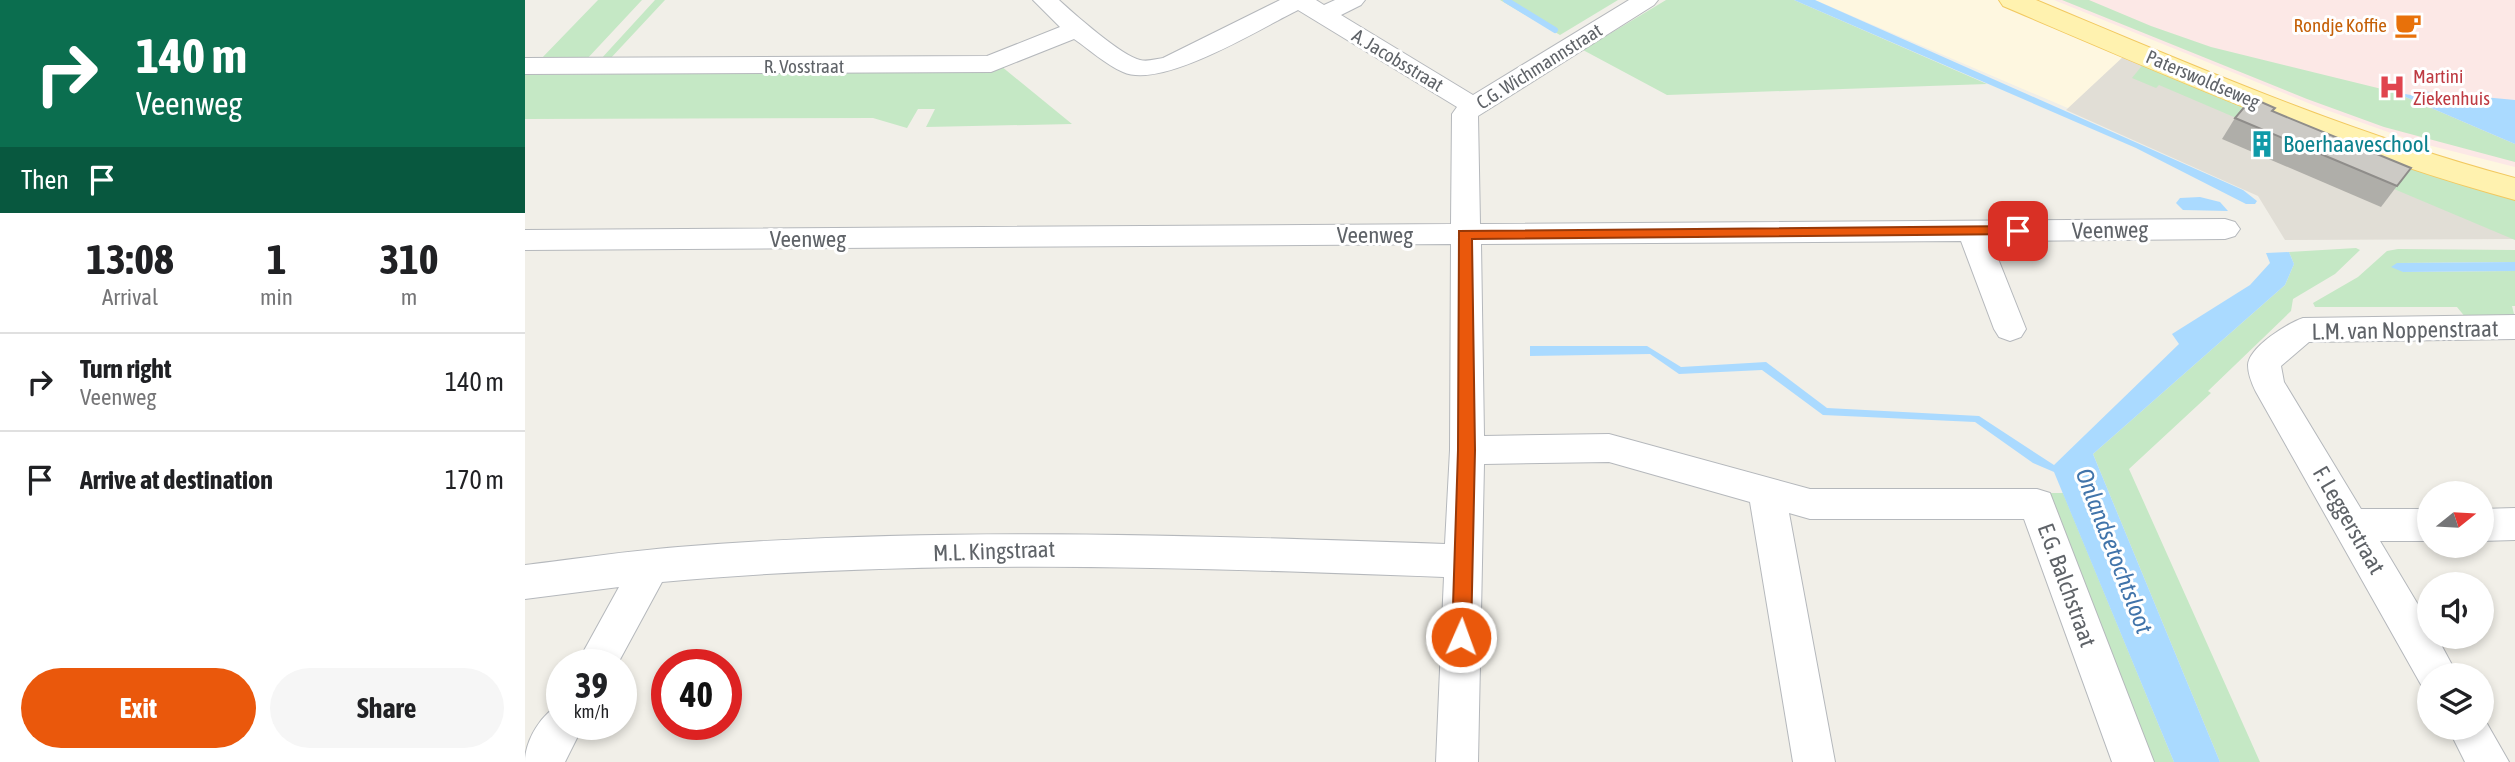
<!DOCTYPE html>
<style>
:root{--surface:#fff;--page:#f6f6f6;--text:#202124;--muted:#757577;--line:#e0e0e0;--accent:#ea580c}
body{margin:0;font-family:"Asap Condensed",sans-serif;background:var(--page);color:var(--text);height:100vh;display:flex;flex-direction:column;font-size:26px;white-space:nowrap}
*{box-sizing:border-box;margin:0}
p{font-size:23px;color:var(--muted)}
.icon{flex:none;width:38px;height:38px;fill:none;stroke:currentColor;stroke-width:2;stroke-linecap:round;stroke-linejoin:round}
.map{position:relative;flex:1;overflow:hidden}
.details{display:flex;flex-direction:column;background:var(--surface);width:525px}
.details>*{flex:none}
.guide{background:#0b6e4f;color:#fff;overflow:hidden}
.needle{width:46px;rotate:72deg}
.fabs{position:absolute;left:1892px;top:481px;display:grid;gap:14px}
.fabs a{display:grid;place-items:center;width:77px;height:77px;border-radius:50%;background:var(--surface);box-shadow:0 4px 10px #0003;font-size:35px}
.speed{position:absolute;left:21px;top:649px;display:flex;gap:14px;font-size:35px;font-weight:700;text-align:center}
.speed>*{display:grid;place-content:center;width:91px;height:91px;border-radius:50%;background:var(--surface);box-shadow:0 4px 10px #0003;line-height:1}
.speed small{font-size:18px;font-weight:400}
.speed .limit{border:10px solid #d22;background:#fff;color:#111}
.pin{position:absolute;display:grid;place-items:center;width:60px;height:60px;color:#fff;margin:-30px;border-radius:14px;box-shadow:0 4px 10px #0006}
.me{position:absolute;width:77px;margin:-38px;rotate:2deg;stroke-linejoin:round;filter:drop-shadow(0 0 5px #0008)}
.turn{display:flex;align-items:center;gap:24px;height:147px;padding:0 21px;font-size:32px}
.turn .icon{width:91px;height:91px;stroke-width:2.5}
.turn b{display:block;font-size:49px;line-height:60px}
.then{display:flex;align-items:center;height:66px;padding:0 21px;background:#0003;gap:14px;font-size:26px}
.eta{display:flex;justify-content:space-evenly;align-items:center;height:119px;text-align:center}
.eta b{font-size:42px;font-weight:700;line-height:49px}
.button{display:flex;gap:14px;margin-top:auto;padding:14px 21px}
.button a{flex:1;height:80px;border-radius:42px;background:var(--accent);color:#fff;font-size:28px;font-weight:700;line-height:80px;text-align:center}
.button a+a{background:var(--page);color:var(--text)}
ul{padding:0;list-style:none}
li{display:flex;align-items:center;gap:21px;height:98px;padding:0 21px;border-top:2px solid var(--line)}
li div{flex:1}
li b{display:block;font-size:26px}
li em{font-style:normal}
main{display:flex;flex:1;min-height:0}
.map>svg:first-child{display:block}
.commercial{fill:#fef7e0}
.education{fill:#e1ded6}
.medical{fill:#fce8e6}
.green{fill:#c5e8c5}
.water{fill:#aadaff}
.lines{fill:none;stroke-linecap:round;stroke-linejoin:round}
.stream{stroke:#aadaff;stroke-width:6}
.minor-casing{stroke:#b5b8bc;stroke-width:2}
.major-casing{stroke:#f2c960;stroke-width:2}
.minor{fill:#fff;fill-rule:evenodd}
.major{fill:#fff2af;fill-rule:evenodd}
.wall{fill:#afaea9}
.building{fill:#cccac5;stroke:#8f8d8a;stroke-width:2}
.route{fill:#ea580c;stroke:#983908;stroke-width:2}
.labels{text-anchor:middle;stroke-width:6;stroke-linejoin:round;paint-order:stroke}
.far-food-label{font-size:19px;fill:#c56008;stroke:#fff;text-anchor:end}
.far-street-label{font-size:19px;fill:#5f6368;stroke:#fff}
.far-health-label{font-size:19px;fill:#be3a42;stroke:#fff;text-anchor:start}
.culture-label{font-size:23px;fill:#0d838f;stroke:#fff;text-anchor:start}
.street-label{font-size:23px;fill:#5f6368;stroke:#fff}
.water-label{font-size:24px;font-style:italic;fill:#4174aa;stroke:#fff}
</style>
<main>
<section class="details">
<div class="guide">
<div class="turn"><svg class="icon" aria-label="right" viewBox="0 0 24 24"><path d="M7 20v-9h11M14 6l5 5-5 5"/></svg><div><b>140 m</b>Veenweg</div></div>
<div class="then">Then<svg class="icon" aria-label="arrive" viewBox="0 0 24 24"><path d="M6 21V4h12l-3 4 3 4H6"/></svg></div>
</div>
<div class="eta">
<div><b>13:08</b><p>Arrival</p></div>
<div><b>1</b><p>min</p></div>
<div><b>310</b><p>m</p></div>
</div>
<ul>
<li><svg class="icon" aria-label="right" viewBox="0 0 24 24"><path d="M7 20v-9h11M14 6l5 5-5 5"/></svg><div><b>Turn right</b><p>Veenweg</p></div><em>140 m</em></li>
<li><svg class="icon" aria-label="arrive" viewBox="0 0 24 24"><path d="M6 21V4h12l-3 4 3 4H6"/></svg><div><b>Arrive at destination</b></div><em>170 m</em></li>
</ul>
<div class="button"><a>Exit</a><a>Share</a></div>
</section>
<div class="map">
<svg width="1990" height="762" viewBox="0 0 1990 762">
<rect width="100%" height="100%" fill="#f1efe8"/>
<!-- commercial -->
<path class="commercial" d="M1290,0h700v225l-188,-6z"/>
<!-- education -->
<path class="education" d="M1600,55l390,184 -230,1 -27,-44 -192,-86z"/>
<!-- medical -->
<path class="medical" d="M1529,0h461v167l-99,-25 -98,-35z"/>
<!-- green -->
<path class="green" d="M73,0h44l-56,60 -47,1z
M130,0h10l-56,60h-9z
M975,0h118l-58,35z
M1141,0h128l193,84 -320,11 -84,-45z
M1537,0h27l62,26 60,21 183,45 121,52v18l-131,-35 -77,-28z
M1620,62l370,133v45l-256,-108 3,-3 -103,-44 -3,3 -24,-10z
M476,66l71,58 -146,3 9,-18h-17l-11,19 -34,-10 -348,1v-44l430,-4z
M1831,248l4,2 -25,24 -42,25 -2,12 -83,80 3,2 -82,76 131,293h-40l-127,-308 192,-169 9,-21 -5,-12z
M1873,249l117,1v12l-118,1 6,9 112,-1v35h-3l3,12h-49l-9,-11h-142l-2,-4 45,-26 29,-26z
M1516,493h22l111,269h-32z"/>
<!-- water -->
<path class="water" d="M1269,0h21l428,190 14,11 -2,3h-9l-110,-56z
M1895,91l95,9v44l-121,-52 28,5z
M1675,197l20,5 8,9 -45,-1 -7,-7 4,-5z
M1764,252l5,12 -9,21 -192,169 127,308h-46l-120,-290 -21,-9 -58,-41 -152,-7 -61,-45 -83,4 -29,-20 -120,2v-10h117l34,21 85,-5 61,46 152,8 75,49 125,-121 -7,-10 78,-49 20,-22 -4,-10z
M1990,262v9l-112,1 -12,-5 6,-4z"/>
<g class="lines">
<!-- stream -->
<path class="stream" d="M981,0l49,30"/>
<defs>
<path id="minor" d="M508,0h26c15,14 63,56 81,60 8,2 16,-1 23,-2l117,-58h36l8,5 11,-5h30l-4,5 -20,10 132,80 156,-95h29l-4,5 -176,111 2,108 745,-5 10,3 5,7 -5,7 -10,3 -234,2 35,88 -5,8 -11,4 -11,-4 -5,-8 -33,-88 -480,3 3,192 125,-2 201,55h227l13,4 104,269h-42l-88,-243h-214l-21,-6 46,249h-42l-43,-260 -141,-40 -125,2 -6,298h-42l8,-185c-260,-10 -523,-19 -782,5l-45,83h-41l43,-78 -94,12v-34c51,-6 102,-14 153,-18 254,-21 512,-12 767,-3l5,-94 1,-206 -926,6v-20l926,-6 1,-110 5,-7 -159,-97c-37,18 -136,80 -175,62 -17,-7 -34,-23 -49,-33l-83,33 -466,2v-16l462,-2 73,-29z
M1990,315v24l-206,3 -28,24 3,16 77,127h68v32h-49l49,82v14h8l21,39h-29v16l-5,-2 -168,-298c-4,-8 -8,-18 -8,-27 1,-18 40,-42 55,-47z
M1990,508v32l-34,1v-32z
M37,704v20h22l-19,38h-40c0,-22 17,-50 37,-58z
M1956,713l28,49h-44l-17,-34h33z"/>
<path id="major" d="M1474,0h37c158,66 314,134 479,178v22c-177,-48 -343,-122 -512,-194z"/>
</defs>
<!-- minor casing -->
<use href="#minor" class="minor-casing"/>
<!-- major casing -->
<use href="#major" class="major-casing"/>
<!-- minor -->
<use href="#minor" class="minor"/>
<!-- major -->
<use href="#major" class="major"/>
</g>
<!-- wall -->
<path class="wall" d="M1748,111l124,75 -16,21 -159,-68 13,-21z"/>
<!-- building -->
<path class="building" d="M1727,98l23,10 -3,3 139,57 -14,18 -162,-68z"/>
<!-- route -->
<path class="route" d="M1493,226l7,5 -2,3 -551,5 3,211 -4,187 -3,6 -7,2 -6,-2 -3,-6 6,-187 1,-219z"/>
<!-- icons -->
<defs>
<symbol id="cafe-bare" viewBox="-9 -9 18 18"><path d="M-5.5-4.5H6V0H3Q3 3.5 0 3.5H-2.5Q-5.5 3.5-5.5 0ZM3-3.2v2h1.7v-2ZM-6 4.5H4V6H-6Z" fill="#e8710a" stroke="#fff" stroke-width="2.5" paint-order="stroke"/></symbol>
<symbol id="hospital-bare" viewBox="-9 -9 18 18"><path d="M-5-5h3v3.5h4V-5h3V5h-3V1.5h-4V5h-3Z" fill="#e0444e" stroke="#fff" stroke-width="2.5" paint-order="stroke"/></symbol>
<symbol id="building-bare" viewBox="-9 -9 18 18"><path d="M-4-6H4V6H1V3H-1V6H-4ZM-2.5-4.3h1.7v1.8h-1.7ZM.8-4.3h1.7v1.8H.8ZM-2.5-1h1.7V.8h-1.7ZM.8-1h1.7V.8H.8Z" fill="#0f9aa8" stroke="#fff" stroke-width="2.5" paint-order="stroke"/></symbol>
</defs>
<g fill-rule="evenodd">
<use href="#cafe-bare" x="1864" y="6" width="38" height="38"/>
<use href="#hospital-bare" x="1848" y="68" width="38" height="38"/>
<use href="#building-bare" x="1718" y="125" width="38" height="38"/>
</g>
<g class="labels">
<!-- far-food labels -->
<g class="far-food-label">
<text x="1862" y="32">Rondje Koffie</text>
</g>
<!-- far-street labels -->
<g class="far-street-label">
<text transform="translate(873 60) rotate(31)" y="7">A. Jacobsstraat</text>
<text x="279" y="73">R. Vosstraat</text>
<text transform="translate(1014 66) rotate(-32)" y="7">C.G. Wichmannstraat</text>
<text transform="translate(1678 79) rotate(23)" y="7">Paterswoldseweg</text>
</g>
<!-- far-health labels -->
<g class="far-health-label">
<text x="1888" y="83">Martini<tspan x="1888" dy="22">Ziekenhuis</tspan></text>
</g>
<!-- culture labels -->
<g class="culture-label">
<text x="1758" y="152">Boerhaaveschool</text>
</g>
<!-- street labels -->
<g class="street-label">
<text transform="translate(1585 230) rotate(-1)" y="8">Veenweg</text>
<text x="850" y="243">Veenweg</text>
<text x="283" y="247">Veenweg</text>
<text transform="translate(1880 330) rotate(-1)" y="8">L.M. van Noppenstraat</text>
<text transform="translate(1824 520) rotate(60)" y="8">F. Leggerstraat</text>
<text transform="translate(469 551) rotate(-2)" y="8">M.L. Kingstraat</text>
<text transform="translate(1542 585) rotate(70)" y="8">E.G. Balchstraat</text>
</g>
<!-- water labels -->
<g class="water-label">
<text transform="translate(1589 551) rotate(69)" y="8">Onlandsetochtsloot</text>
</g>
</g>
</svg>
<div class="fabs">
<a><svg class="needle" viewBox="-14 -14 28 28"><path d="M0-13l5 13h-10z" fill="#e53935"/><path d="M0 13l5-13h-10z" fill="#757577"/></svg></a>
<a><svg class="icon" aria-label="sound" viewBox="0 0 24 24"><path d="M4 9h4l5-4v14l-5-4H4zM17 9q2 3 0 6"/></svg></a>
<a><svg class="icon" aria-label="layers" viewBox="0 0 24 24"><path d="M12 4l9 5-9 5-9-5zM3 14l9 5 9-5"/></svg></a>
</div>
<div class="speed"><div>39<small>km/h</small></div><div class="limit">40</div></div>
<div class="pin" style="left:1493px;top:231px;background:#d93025"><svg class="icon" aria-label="arrive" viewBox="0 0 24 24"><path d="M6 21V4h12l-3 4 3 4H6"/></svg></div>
<svg class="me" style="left:936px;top:637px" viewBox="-20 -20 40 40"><circle r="17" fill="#ea580c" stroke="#fff" stroke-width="3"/><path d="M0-11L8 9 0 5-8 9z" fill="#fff"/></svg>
</div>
</main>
